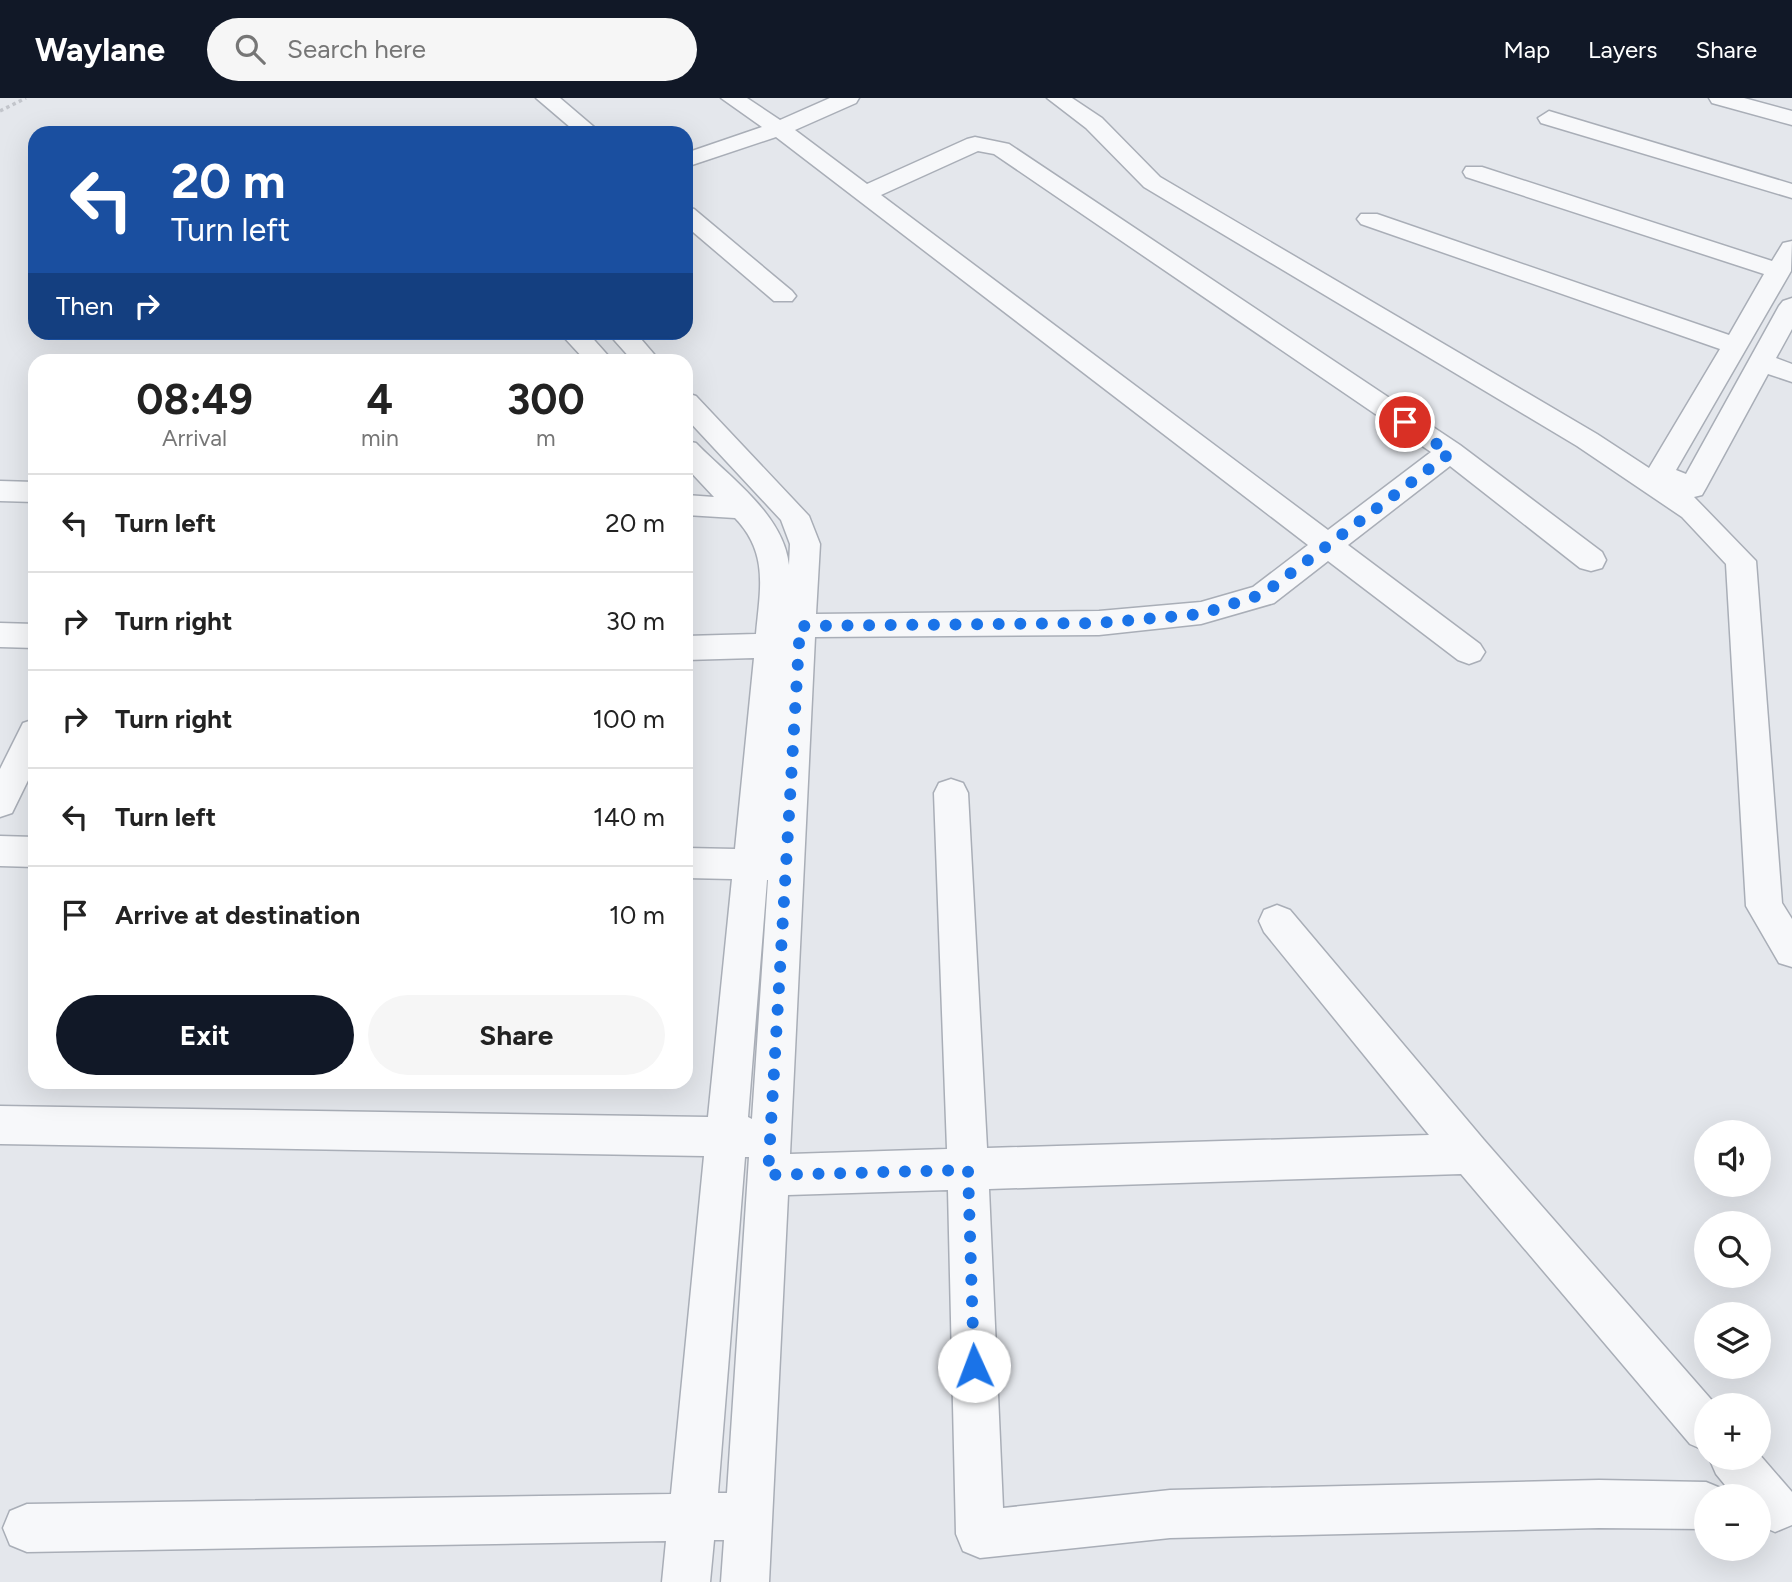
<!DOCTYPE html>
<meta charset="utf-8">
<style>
:root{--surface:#fff;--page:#f6f6f6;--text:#222;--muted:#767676;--line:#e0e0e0;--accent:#111827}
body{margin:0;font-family:Figtree,sans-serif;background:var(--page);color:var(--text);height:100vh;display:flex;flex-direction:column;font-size:26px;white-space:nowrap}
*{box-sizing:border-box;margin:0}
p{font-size:23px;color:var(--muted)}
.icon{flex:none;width:38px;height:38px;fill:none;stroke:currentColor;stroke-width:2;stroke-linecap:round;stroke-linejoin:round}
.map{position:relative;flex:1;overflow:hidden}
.details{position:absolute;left:28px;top:256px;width:665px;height:735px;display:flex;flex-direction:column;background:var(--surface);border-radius:21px;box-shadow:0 7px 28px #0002}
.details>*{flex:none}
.banner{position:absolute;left:28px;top:28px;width:665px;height:214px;border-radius:21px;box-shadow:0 7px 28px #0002;background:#1a4fa0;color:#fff;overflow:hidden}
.fabs{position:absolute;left:1694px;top:1022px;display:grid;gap:14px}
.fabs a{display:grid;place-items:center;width:77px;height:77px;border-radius:50%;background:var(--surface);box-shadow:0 7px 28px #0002;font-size:35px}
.pin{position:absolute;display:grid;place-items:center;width:60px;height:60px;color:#fff;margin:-30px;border:4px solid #fff;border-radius:50%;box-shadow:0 2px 7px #0007}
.me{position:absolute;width:77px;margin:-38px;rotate:358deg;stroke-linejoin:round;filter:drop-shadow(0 0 5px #0008)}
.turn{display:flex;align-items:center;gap:24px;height:147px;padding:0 28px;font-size:32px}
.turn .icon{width:91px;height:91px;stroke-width:2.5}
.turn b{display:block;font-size:49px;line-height:60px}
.then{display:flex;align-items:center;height:66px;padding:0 28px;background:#0003;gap:14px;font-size:26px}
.eta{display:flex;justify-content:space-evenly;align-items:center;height:119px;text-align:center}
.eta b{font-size:42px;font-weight:700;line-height:49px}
.button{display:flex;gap:14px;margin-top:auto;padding:14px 28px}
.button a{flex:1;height:80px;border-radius:42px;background:var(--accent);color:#fff;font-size:28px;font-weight:700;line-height:80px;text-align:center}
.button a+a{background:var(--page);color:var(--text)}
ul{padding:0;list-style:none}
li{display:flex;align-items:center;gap:21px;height:98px;padding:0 28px;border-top:2px solid var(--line)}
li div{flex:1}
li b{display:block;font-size:26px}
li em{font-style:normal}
header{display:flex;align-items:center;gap:42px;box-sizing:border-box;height:98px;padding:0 35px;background:var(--accent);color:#fff}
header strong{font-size:33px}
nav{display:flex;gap:38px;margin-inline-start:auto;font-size:24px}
.search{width:490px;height:63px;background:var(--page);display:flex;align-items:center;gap:18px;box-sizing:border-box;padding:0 24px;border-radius:38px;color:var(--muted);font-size:26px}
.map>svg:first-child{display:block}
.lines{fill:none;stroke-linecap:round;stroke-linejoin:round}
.minor-casing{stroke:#a9aeb7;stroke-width:3}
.path{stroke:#c2c5cb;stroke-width:3.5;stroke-dasharray:3.5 3.5;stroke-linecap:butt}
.minor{fill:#f7f8fa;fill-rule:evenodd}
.route{stroke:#1a73e8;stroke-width:12;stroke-dasharray:0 21.6}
</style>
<header>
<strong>Waylane</strong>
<div class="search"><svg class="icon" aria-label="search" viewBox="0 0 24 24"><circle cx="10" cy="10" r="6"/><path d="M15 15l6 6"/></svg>Search here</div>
<nav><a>Map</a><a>Layers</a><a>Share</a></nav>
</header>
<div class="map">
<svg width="1792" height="1484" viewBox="0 0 1792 1484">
<rect width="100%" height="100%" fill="#e4e7ec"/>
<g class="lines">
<defs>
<path id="minor" d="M536,0h24l41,35h-24z
M721,0h26l33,22 50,-22h29l-3,5 -61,27 72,54 100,-45 8,-2 34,7 451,301 142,107 4,8 -4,8 -11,3 -11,-3 -130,-102 -102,79 132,99 5,8 -5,8 -11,4 -11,-4 -130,-99 -54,42 -73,21 -102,11 -284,2 -25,517 157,-5 -13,-356 5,-10 12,-4 12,4 5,10 19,355 442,-13 -165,-203 -5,-11 5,-11 13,-5 13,5 194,230 232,265h-10v46l-16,-7 -229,-270 -472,15 14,319 167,-18 429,-10 107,2 17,7 3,7h-20v33l-107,-1 -429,10 -190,20 -17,-7 -7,-17 -8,-344 -160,5 -19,387h-48l3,-42h-10l-4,42h-48l4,-41 -639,11 -17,-7 -7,-17 7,-17 17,-7 644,-10 33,-338 -704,-12v-38l708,11 24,-238 -46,-1v-30l49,1 19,-191 -68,2v-24l70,-2c4,-45 13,-81 -21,-116l-49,-3v-20l28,2 -28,-30v-26l10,2c34,35 87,71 93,122l1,-21 -9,-24 -95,-102v-25l10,3 113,120 11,28 -4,70 283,-3 102,-9 52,-15 55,-42 -532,-408 -90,30v-14l76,-26zM978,53l16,3 437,298 -103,78 -447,-335zM767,782h1l-16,239 -4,-2zM745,1059h4l-22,336h-9z
M1047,0h25l30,20 58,59 437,257 52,34 71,-119 -359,-125 -4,-5 4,-5h16l352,121 35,-61 -298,-97 -3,-5 3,-5h16l290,94 11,-18 9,-2 -1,30 -115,199 10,4 93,-168 4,-5 9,-3v31l-16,29 16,6v18l-24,-8 -62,114 -4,7 -8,2 62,64 26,342 10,16v48l-13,-4 -33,-57 -20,-342 -44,-47 -105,-71 -433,-259 -58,-59z
M1709,0h35l48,13v14l-80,-22z
M1549,13l243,73v14l-251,-75 -3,-5z
M686,109l8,2 98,82 4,5 -4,5h-18l-88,-75z
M559,234h28l25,28h-27z
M607,234h28l24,28h-27z
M0,383l35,1v20l-35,-1z
M0,525l35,1v24l-35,-1z
M35,621v47l-23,47 -12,4v-48l23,-46z
M0,738l35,1v30l-35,-1z
M1759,1356l33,38v33l-17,7 -16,-7v-29h-25l-18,-22 -7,-16h50z"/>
</defs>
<!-- minor casing -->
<use href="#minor" class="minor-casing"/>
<!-- path -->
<path class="path" d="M0,13l26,-13"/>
<!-- minor -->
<use href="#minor" class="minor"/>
</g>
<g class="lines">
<!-- route -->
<path class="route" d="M974,1268l-6,-196 -200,5 32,-549 299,-3 102,-9 62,-20 187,-141 -45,-31"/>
</g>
</svg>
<div class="fabs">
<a><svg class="icon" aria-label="sound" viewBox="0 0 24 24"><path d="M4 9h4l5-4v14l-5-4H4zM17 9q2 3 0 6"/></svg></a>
<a><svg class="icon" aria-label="search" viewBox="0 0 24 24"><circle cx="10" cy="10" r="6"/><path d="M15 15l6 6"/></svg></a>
<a><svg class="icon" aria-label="layers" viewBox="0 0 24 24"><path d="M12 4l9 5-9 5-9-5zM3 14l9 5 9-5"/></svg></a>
<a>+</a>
<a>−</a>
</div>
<div class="pin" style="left:1405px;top:324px;background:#d93025"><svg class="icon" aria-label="arrive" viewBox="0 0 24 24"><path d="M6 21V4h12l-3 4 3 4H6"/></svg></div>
<svg class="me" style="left:974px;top:1268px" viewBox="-20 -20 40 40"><circle r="19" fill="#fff"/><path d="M0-13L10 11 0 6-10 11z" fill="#1a73e8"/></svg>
<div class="banner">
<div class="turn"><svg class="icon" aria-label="left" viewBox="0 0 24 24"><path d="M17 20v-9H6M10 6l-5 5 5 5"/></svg><div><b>20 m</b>Turn left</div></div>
<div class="then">Then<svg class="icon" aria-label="right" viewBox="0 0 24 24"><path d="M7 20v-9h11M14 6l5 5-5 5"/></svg></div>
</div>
<section class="details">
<div class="eta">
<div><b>08:49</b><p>Arrival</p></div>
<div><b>4</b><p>min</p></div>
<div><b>300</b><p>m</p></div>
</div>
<ul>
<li><svg class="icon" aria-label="left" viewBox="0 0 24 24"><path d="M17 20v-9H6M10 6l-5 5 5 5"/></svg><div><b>Turn left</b></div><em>20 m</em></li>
<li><svg class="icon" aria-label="right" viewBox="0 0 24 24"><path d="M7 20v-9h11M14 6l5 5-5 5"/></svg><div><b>Turn right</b></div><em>30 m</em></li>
<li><svg class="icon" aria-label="right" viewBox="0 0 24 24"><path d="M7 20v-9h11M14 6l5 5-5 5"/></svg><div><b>Turn right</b></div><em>100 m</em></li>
<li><svg class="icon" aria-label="left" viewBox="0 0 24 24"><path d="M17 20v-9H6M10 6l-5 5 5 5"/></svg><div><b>Turn left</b></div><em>140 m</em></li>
<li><svg class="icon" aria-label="arrive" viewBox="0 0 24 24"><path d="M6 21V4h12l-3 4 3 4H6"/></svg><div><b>Arrive at destination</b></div><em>10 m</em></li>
</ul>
<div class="button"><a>Exit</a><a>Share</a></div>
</section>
</div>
